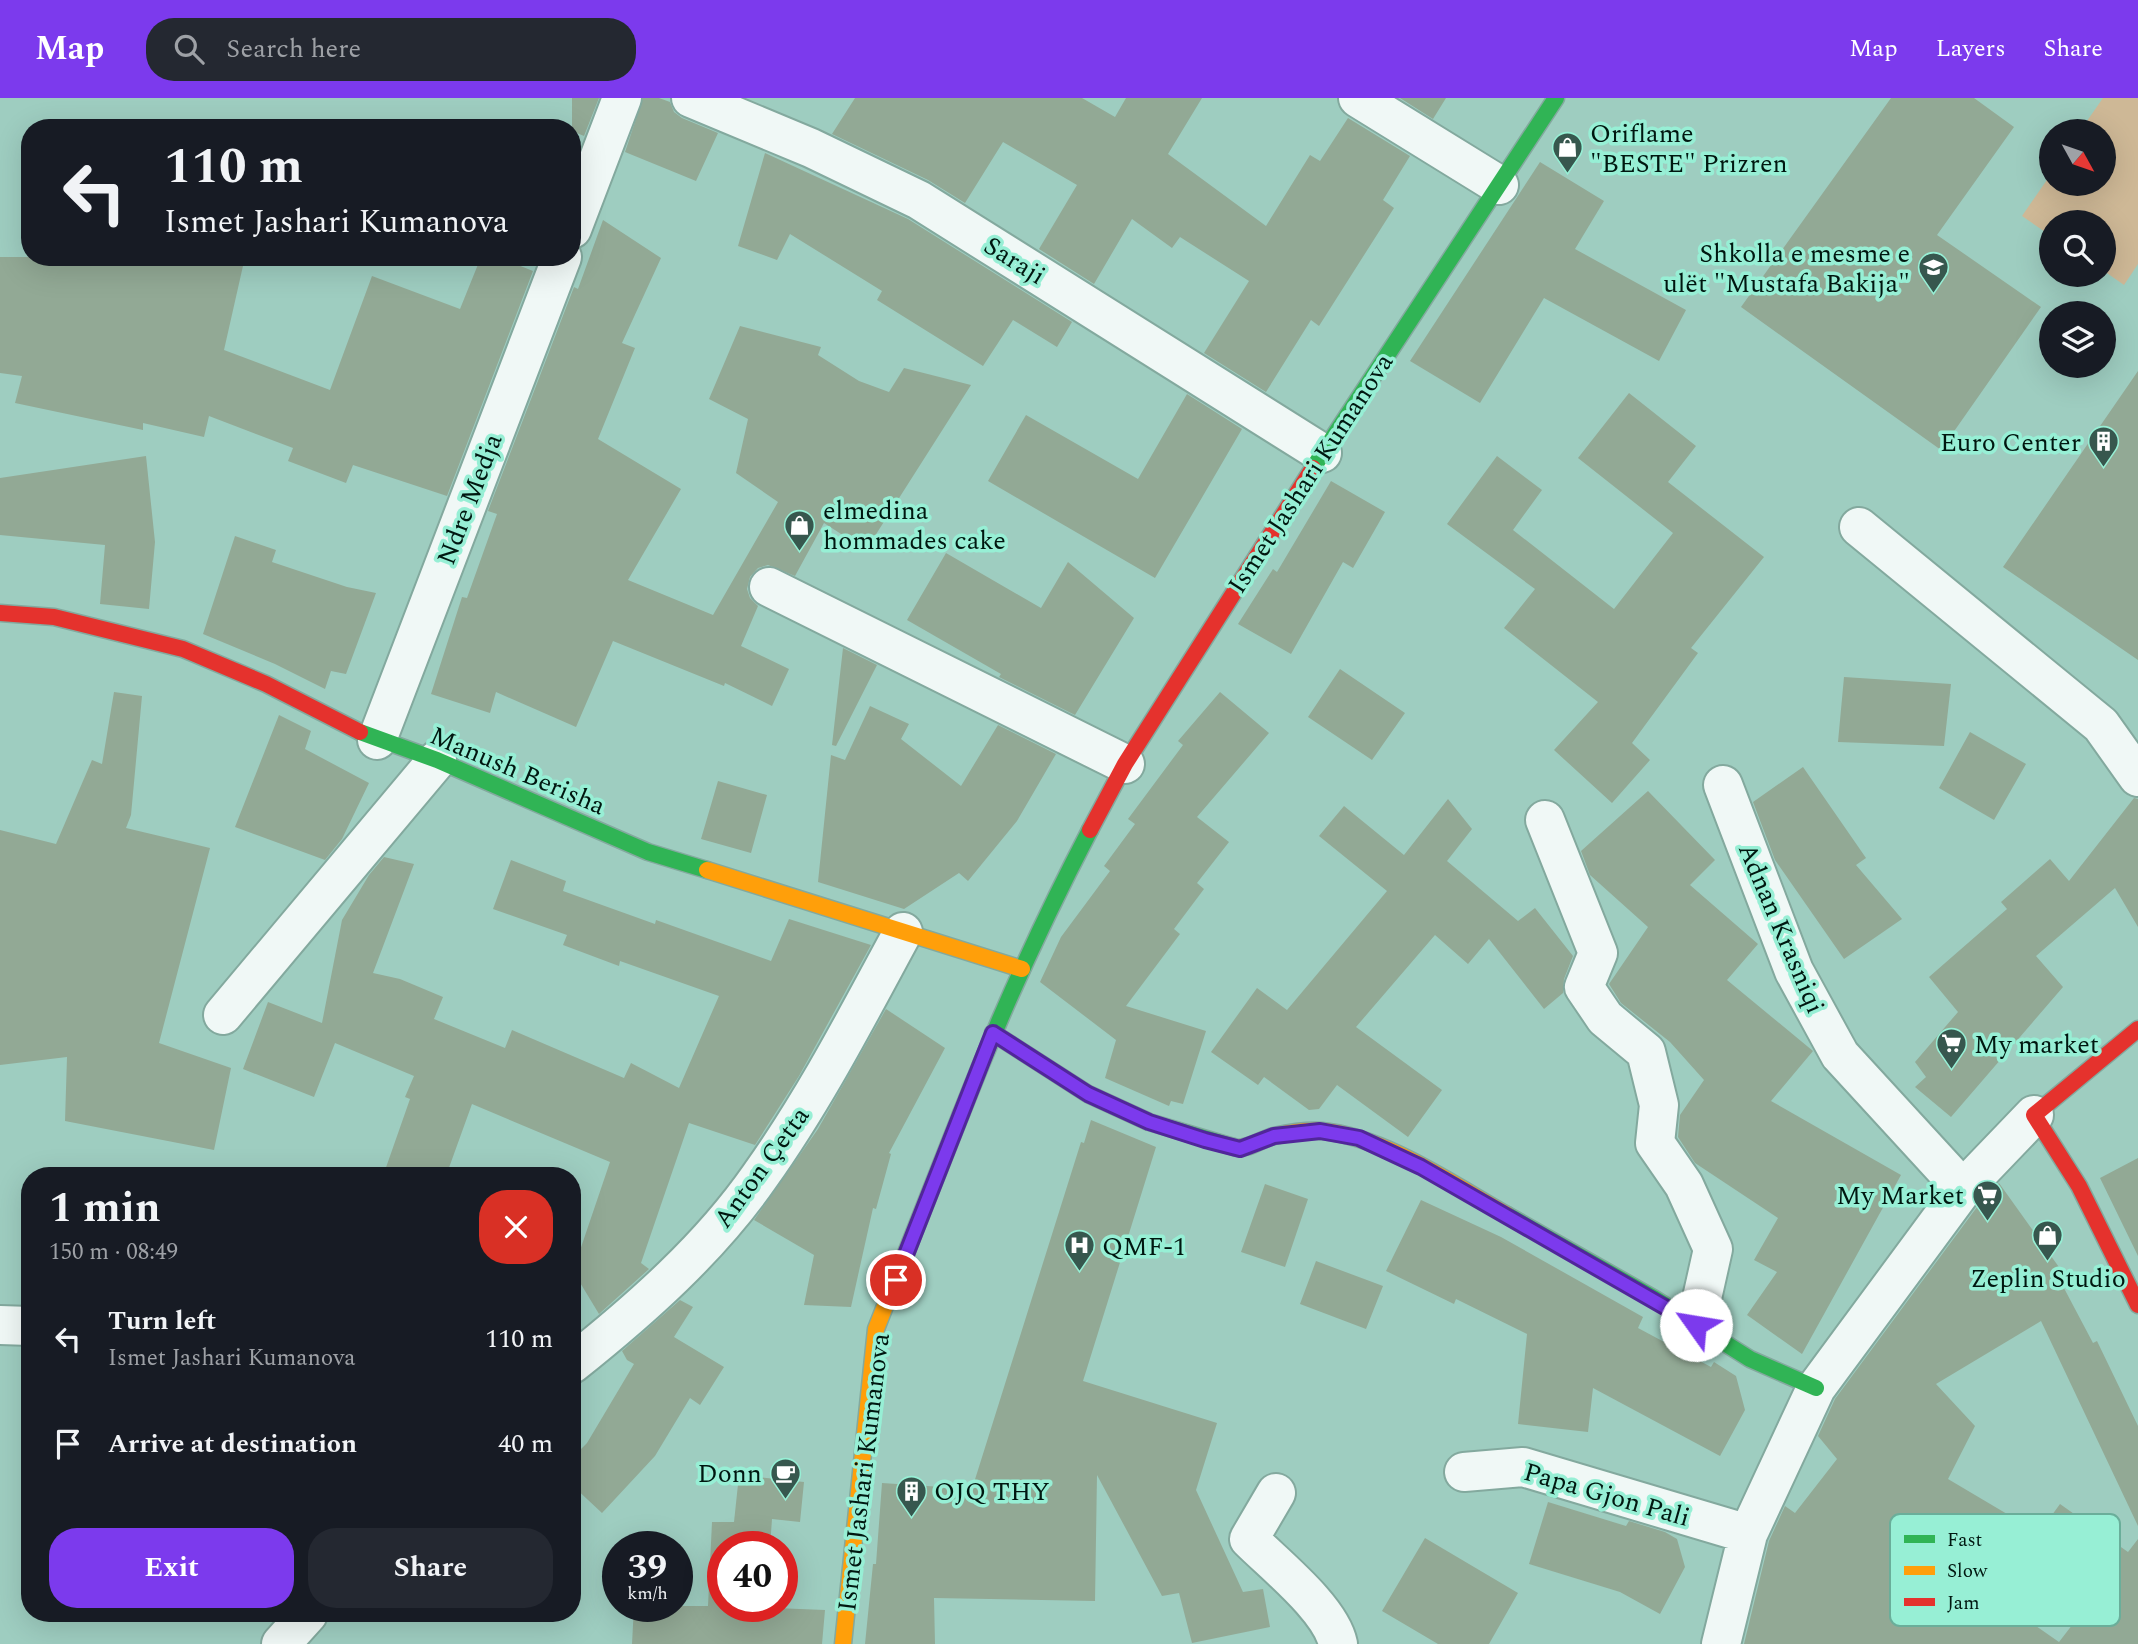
<!DOCTYPE html>
<meta charset="utf-8">
<style>
:root{--surface:#171b24;--page:#242831;--text:#f1f3f6;--muted:#9ea1a6;--accent:#7c3aed}
body{margin:0;font-family:Spectral,serif;background:var(--page);color:var(--text);height:100vh;display:flex;flex-direction:column;font-size:26px;white-space:nowrap}
*{box-sizing:border-box;margin:0}
p{font-size:23px;color:var(--muted)}
.icon{flex:none;width:38px;height:38px;fill:none;stroke:currentColor;stroke-width:2;stroke-linecap:round;stroke-linejoin:round}
.map{position:relative;flex:1;overflow:hidden}
.panel{position:absolute;left:21px;top:1069px;width:560px;height:455px;display:flex;flex-direction:column;background:var(--surface);border-radius:28px;box-shadow:0 7px 28px #0002}
.panel>*{flex:none}
.hud{position:absolute;left:21px;top:21px;width:560px;height:147px;border-radius:28px;box-shadow:0 7px 28px #0002;background:#171b24;color:var(--text);overflow:hidden}
.needle{width:46px;rotate:130deg}
.fabs{position:absolute;left:2039px;top:21px;display:grid;gap:14px}
.fabs a{display:grid;place-items:center;width:77px;height:77px;border-radius:50%;background:var(--surface);box-shadow:0 7px 28px #0002;font-size:35px}
.speed{position:absolute;left:602px;top:1433px;display:flex;gap:14px;font-size:35px;font-weight:700;text-align:center}
.speed>*{display:grid;place-content:center;width:91px;height:91px;border-radius:50%;background:var(--surface);box-shadow:0 7px 28px #0002;line-height:1}
.speed small{font-size:18px;font-weight:400}
.speed .limit{border:10px solid #d22;background:#fff;color:#111}
.pin{position:absolute;display:grid;place-items:center;width:60px;height:60px;color:#fff;margin:-30px;border:4px solid #fff;border-radius:50%;box-shadow:0 2px 7px #0007}
.me{position:absolute;width:77px;margin:-38px;rotate:302deg;stroke-linejoin:round;filter:drop-shadow(0 0 5px #0008)}
.turn{display:flex;align-items:center;gap:24px;height:147px;padding:0 28px;font-size:32px}
.turn .icon{width:91px;height:91px;stroke-width:2.5}
.turn b{display:block;font-size:49px;line-height:60px}
.round{display:grid;place-items:center;flex:none;width:74px;height:74px;border-radius:28px;background:var(--page)}
.head{display:flex;align-items:center;justify-content:space-between;height:119px;padding:0 28px}
h1{font-size:42px;font-weight:700;line-height:52px}
.cta{display:flex;gap:14px;margin-top:auto;padding:14px 28px}
.cta a{flex:1;height:80px;border-radius:28px;background:var(--accent);color:#fff;font-size:28px;font-weight:700;line-height:80px;text-align:center}
.cta a+a{background:var(--page);color:var(--text)}
ul{padding:0;list-style:none}
li{display:flex;align-items:center;gap:21px;height:105px;padding:0 28px}
li div{flex:1}
li b{display:block;font-size:26px}
li em{font-style:normal}
header{display:flex;align-items:center;gap:42px;box-sizing:border-box;height:98px;padding:0 35px;background:var(--accent);color:#fff}
header strong{font-size:33px}
nav{display:flex;gap:38px;margin-inline-start:auto;font-size:24px}
.search{width:490px;height:63px;background:var(--page);display:flex;align-items:center;gap:18px;box-sizing:border-box;padding:0 24px;border-radius:28px;color:var(--muted);font-size:26px}
.map>svg:first-child{display:block}
.green{fill:#ceb896}
.building{fill:#92a995}
.lines{fill:none;stroke-linecap:round;stroke-linejoin:round}
.street-casing{stroke:#83a99e;stroke-width:42}
.fast-casing{stroke:#83a99e;stroke-width:19}
.slow-casing{stroke:#83a99e;stroke-width:19}
.jam-casing{stroke:#83a99e;stroke-width:19}
.street{stroke:#f0f8f6;stroke-width:38}
.fast{stroke:#30b455;stroke-width:16}
.slow{stroke:#ff9f0a;stroke-width:16}
.jam{stroke:#e5322d;stroke-width:16}
.route-casing{stroke:#51269a;stroke-width:18}
.route{stroke:#7c3aed;stroke-width:12}
.labels{text-anchor:middle;stroke-width:7;stroke-linejoin:round;paint-order:stroke}
.poi-label{font-size:26px;fill:#001710;stroke:#97efd5;text-anchor:start}
.street-label{font-size:26px;fill:#001710;stroke:#97efd5}
.key{fill:#97efd5;stroke:#6aae9a;stroke-width:2}
.key-label{font-size:19px;fill:#001710}
</style>
<header>
<strong>Map</strong>
<div class="search"><svg class="icon" aria-label="search" viewBox="0 0 24 24"><circle cx="10" cy="10" r="6"/><path d="M15 15l6 6"/></svg>Search here</div>
<nav><a>Map</a><a>Layers</a><a>Share</a></nav>
</header>
<div class="map">
<svg width="2138" height="1546" viewBox="0 0 2138 1546">
<rect width="100%" height="100%" fill="#9ecdc0"/>
<!-- green -->
<path class="green" d="M2103,0h35v166l-14,21 -20,-14v-49h-53v14l-29,-20 29,-42v10h53v-53h-24z"/>
<!-- building -->
<path class="building" d="M572,0h27l-15,38 -12,-5z
M643,0h16l11,4 4,10 8,6 36,15 -22,48 -71,-29z
M855,0h227l33,19 11,-19h76l-34,56 98,72 44,-71 10,6 28,-43 62,38 -27,44 11,8 -75,118 -8,-6 -45,72 -62,-39 45,-72 -69,-44 -8,11 -40,-29 -38,65 -55,-35 38,-64 -74,-43 -38,61 -37,-23 -96,-46z
M1400,0h46l-13,21z
M1891,0h83l40,29 -77,108 104,72 -100,143 -200,-143z
M765,55l143,66 164,103 -15,25 -44,-27 -30,46 -106,-66 5,-9 -92,-57 -13,26 -39,-14z
M1540,64l64,39 -29,48 111,61 -27,51 -115,-63 -64,105 -70,-42z
M603,122l58,38 -39,85 13,5 -37,91 83,50 -53,91 85,35 65,-113 -42,-29 12,-54 -39,-20 31,-73 81,21 -3,8 41,26 30,11 15,-24 67,17 -105,165 -42,-27 -29,53 -27,-11 -10,3 -8,9 -3,12 3,9 8,8 -17,40 48,23 -17,37 -47,-23 -1,3 -111,-45 -37,86 -80,-35 -6,21 -59,-19 31,-97 5,1 30,-84 -9,-3 86,-224 4,2z
M0,159h245l-21,93 106,40 42,-114 88,33 21,-52h17l35,14 -86,225 -94,-31 -7,18 -58,-22 5,-13 -84,-32 -5,21 -61,-14v7l-128,-27 7,-27 -22,-3z
M2138,273v289l-135,-93z
M1629,295l67,53 -28,36 96,75 -73,91 7,5 -66,90 18,17 -38,43 -58,-53 44,-48 -94,-74 31,-39 -88,-65 50,-68 45,34 -29,40 101,79 59,-76 -95,-75z
M1187,296l55,35 -87,149 -167,-97 38,-66 112,64z
M146,358l9,86 -6,67 -49,-5 5,-59 -105,-10v-57z
M1331,383l54,31 -32,56 -10,-6 -52,92 -53,-30 35,-55 4,3z
M235,438l41,14 -4,12 75,25 29,6 -30,81 -15,-3 -6,18 -50,-25 -72,-30z
M946,455l95,55 27,-46 66,56 -59,97 -76,-38 2,-3 -94,-54z
M843,550l34,17 -41,81 -4,-1z
M1340,571l65,44 -33,47 -64,-43z
M1844,579l107,7 -7,62 -106,-4z
M114,594l28,4 -11,119 -5,13 84,20 -51,195 72,25 -17,82 -149,-29 2,-64 -67,8v-235l56,14 36,-84 10,4z
M1220,594l49,41 -72,84 32,25 -32,41 7,6 -30,40 6,5 -54,72 80,25 -23,73 -12,-3 -2,5 -64,-28 11,-38 -76,-58 21,-45 49,-66 -6,-5 31,-42 -7,-5 55,-74 -5,-4z
M870,608l39,18 -8,15 60,47 37,-61 58,29 -39,67 -49,60 -9,-8 -55,36 -86,-27 13,-127 14,5z
M279,617l32,16 -6,18 64,34 -27,56 -17,21 -90,-33z
M1970,634l56,32 -32,56 -55,-32z
M1803,669l63,91 -10,7 46,54 -58,40 -69,-99 -22,-58z
M718,683l49,14 -16,58 -50,-14z
M1648,693l67,69 -25,25 68,59 -31,36 86,71 -42,50 130,74 -99,179 -55,-39 30,-43 -23,-12 24,-42 -83,-55 -17,-26 2,-22 24,-35 -34,-38 -49,-39 -12,-19 39,-57 -58,-52 -9,-24z
M2134,700l4,1v128l-23,-39 -79,68 27,31 -112,130 -36,-30 11,-10 -11,-15 43,-50 -29,-35 78,-68 -6,-7 49,-43 19,22z
M1448,701l24,30 -25,32 71,60 17,-13 38,48 -9,23 -1,14 -19,16 -55,-70 -21,25 -33,-29 -79,92 86,63 -34,47 -71,-52 -18,24 -10,1 -45,-33 -6,8 -47,-33 46,-64 30,22 100,-119 -68,-55 25,-30 60,49z
M384,759l30,7 -41,109 27,6 43,18 -9,22 71,29 7,-18 112,48 7,-15 48,25 40,-92 -99,-35 -1,5 -56,-21 4,-10 -74,-26 18,-49 55,21 -3,10 92,33 1,-4 115,41 18,-42 82,26 -72,131 -44,69 -66,-22 -48,140 8,6 -50,45 -26,-43 37,-109 -138,-58 -26,72h-63l27,-77 -5,-2 9,-21 -79,-33 -21,54 -71,-28 25,-67 54,21 20,-103 27,-45z
M886,911l59,39 -56,105 2,1 -15,55 -3,-1 -22,99 -47,-2 10,-50 -60,-35 64,-91z
M1091,1022l65,27 -73,234 134,42 -21,67 47,102 20,-3 7,38 -78,16 -13,-50 -17,3 -65,-121 -2,126 -161,-3 1,46h-70l8,-80h3l6,-81 90,6 109,-347 3,1z
M2138,1060v98l-38,-78z
M1999,1085l62,87 -5,3 37,70 4,-2 41,85v100l-97,-205 -105,63 39,42 -27,53 81,48 -41,66 71,49 44,-57 -67,-48 24,-33 68,48 10,-13v105h-394l25,-103 16,-35 10,7 42,-54 -19,-23 17,-37 145,-196z
M1265,1086l43,15 -23,68 -44,-15z
M1421,1102l80,37 142,80 -5,11 73,39 3,-5 22,14 9,34 -25,46 -127,-68 -5,44 -70,-8 9,-90 -71,-35 -2,5 -68,-33z
M1316,1163l67,25 -17,43 -66,-25z
M680,1202l13,7 -19,30 50,30 -24,38 -10,-7 -35,58 -53,57 -30,-28v-27l15,-15 47,-79 -7,-4 -5,-9z
M739,1377l65,7 -4,40 -28,-3 -2,28h-47v59l102,4 -3,34h-190l2,-38h74l4,-84h22z
M1548,1404l78,24 3,-5 36,11 12,7 8,28 -25,47 -40,-22 -91,-28z
M1425,1440l93,55 -29,51h-51l-56,-33z"/>
<g class="lines">
<defs>
<path id="street" d="M691,0l120,50 108,52 403,253
M1358,0l141,87
M572,131l50,-131
M1859,429l242,198 37,52
M769,489l356,177
M377,642l185,-483
M1723,687l71,186 46,84 123,134
M1545,722l53,133 -14,34 21,31 41,34 13,53 -4,38 29,42 29,64 -17,76
M223,917l214,-255
M0,1227l30,1
M572,1266c69,-55 138,-116 188,-188 55,-77 98,-161 143,-244
M1464,1374l59,-5 225,67
M1276,1395l-27,46c26,26 82,70 89,105
M281,1546l27,-30
M1721,1546l27,-110 68,-146 147,-199 71,-74"/>
<path id="fast" d="M1313,370l243,-370
M360,634l77,28 211,92 59,18
M993,935l95,61 61,28 85,25
M961,1016c38,-97 81,-192 129,-284
M1507,1117l148,84 95,60 66,29"/>
<path id="slow" d="M707,772l315,99
M1234,1049c13,4 27,-8 40,-11 14,-3 34,-6 48,-5 63,6 130,53 185,84
M843,1546l33,-315 85,-215"/>
<path id="jam" d="M0,515l54,4 129,32 83,35 94,48
M1090,732l35,-66 188,-296
M2138,931l-104,86 45,71 59,119"/>
</defs>
<!-- street casing -->
<use href="#street" class="street-casing"/>
<!-- fast casing -->
<use href="#fast" class="fast-casing"/>
<!-- slow casing -->
<use href="#slow" class="slow-casing"/>
<!-- jam casing -->
<use href="#jam" class="jam-casing"/>
<!-- street -->
<use href="#street" class="street"/>
<!-- fast -->
<use href="#fast" class="fast"/>
<!-- slow -->
<use href="#slow" class="slow"/>
<!-- jam -->
<use href="#jam" class="jam"/>
</g>
<g class="lines">
<defs>
<path id="route" d="M896,1182l97,-247 95,61 61,28 56,18 35,9 34,-13 46,-5 39,7 62,29 275,158"/>
</defs>
<!-- route casing -->
<use href="#route" class="route-casing"/>
<!-- route -->
<use href="#route" class="route"/>
</g>
<!-- icons -->
<defs>
<symbol id="shop-pin" viewBox="-11 -11 22 30"><path d="M0 17L-7.5 6A9.5 9.5 0 1 1 7.5 6Z" fill="#37574e" stroke="#97efd5"/><path d="M-5-2.5h2.3a2.7 3.5 0 0 1 5.4 0H5L5.5 6h-11ZM-1.5-2.5h3a1.5 2.3 0 0 0-3 0Z" fill="#fff"/></symbol>
<symbol id="school-pin" viewBox="-11 -11 22 30"><path d="M0 17L-7.5 6A9.5 9.5 0 1 1 7.5 6Z" fill="#37574e" stroke="#97efd5"/><path d="M0-5L7-2L0 1L-7-2ZM-4 1L0 2.5L4 1V4Q0 6-4 4Z" fill="#fff"/></symbol>
<symbol id="building-pin" viewBox="-11 -11 22 30"><path d="M0 17L-7.5 6A9.5 9.5 0 1 1 7.5 6Z" fill="#37574e" stroke="#97efd5"/><path d="M-4-6H4V6H1V3H-1V6H-4ZM-2.5-4.3h1.7v1.8h-1.7ZM.8-4.3h1.7v1.8H.8ZM-2.5-1h1.7V.8h-1.7ZM.8-1h1.7V.8H.8Z" fill="#fff"/></symbol>
<symbol id="supermarket-pin" viewBox="-11 -11 22 30"><path d="M0 17L-7.5 6A9.5 9.5 0 1 1 7.5 6Z" fill="#37574e" stroke="#97efd5"/><path d="M-6-5.5h2.5l.6 2H6L4.5 2H-2.5L-4.4-4H-6ZM-1.5 3.2a1.3 1.3 0 1 0 .1 0ZM3 3.2a1.3 1.3 0 1 0 .1 0Z" fill="#fff"/></symbol>
<symbol id="hospital-pin" viewBox="-11 -11 22 30"><path d="M0 17L-7.5 6A9.5 9.5 0 1 1 7.5 6Z" fill="#37574e" stroke="#97efd5"/><path d="M-5-5h3v3.5h4V-5h3V5h-3V1.5h-4V5h-3Z" fill="#fff"/></symbol>
<symbol id="cafe-pin" viewBox="-11 -11 22 30"><path d="M0 17L-7.5 6A9.5 9.5 0 1 1 7.5 6Z" fill="#37574e" stroke="#97efd5"/><path d="M-5.5-4.5H6V0H3Q3 3.5 0 3.5H-2.5Q-5.5 3.5-5.5 0ZM3-3.2v2h1.7v-2ZM-6 4.5H4V6H-6Z" fill="#fff"/></symbol>
</defs>
<g fill-rule="evenodd">
<use href="#shop-pin" x="1550" y="32" width="35" height="47"/>
<use href="#school-pin" x="1916" y="152" width="35" height="47"/>
<use href="#building-pin" x="2086" y="326" width="35" height="47"/>
<use href="#shop-pin" x="782" y="410" width="35" height="47"/>
<use href="#supermarket-pin" x="1934" y="928" width="35" height="47"/>
<use href="#supermarket-pin" x="1970" y="1080" width="35" height="47"/>
<use href="#shop-pin" x="2030" y="1120" width="35" height="47"/>
<use href="#hospital-pin" x="1062" y="1130" width="35" height="47"/>
<use href="#cafe-pin" x="768" y="1358" width="35" height="47"/>
<use href="#building-pin" x="894" y="1376" width="35" height="47"/>
</g>
<g class="labels">
<!-- poi labels -->
<g class="poi-label">
<text x="1590" y="44">Oriflame<tspan x="1590" dy="30">"BESTE" Prizren</tspan></text>
<text x="1910" y="164" text-anchor="end">Shkolla e mesme e<tspan x="1910" dy="30">ulët "Mustafa Bakija"</tspan></text>
<text x="2081" y="353" text-anchor="end">Euro Center</text>
<text x="823" y="421">elmedina<tspan x="823" dy="30">hommades cake</tspan></text>
<text x="1974" y="955">My market</text>
<text x="1964" y="1106" text-anchor="end">My Market</text>
<text x="1102" y="1157">QMF-1</text>
<text x="2048" y="1189" text-anchor="middle">Zeplin Studio</text>
<text x="762" y="1384" text-anchor="end">Donn</text>
<text x="934" y="1402">OJQ THY</text>
</g>
<!-- street labels -->
<g class="street-label">
<text transform="translate(1015 162) rotate(32)" y="9">Saraji</text>
<text transform="translate(1310 375) rotate(-57)" y="9">Ismet Jashari Kumanova</text>
<text transform="translate(469 401) rotate(-69)" y="9">Ndre Medja</text>
<text transform="translate(518 672) rotate(23)" y="9">Manush Berisha</text>
<text transform="translate(1782 830) rotate(67)" y="9">Adnan Krasniqi</text>
<text transform="translate(761 1069) rotate(-54)" y="9">Anton Çetta</text>
<text transform="translate(863 1374) rotate(-83)" y="9">Ismet Jashari Kumanova</text>
<text transform="translate(1607 1396) rotate(16)" y="9">Papa Gjon Pali</text>
</g>
</g>
<!-- legend -->
<rect x="1890" y="1416" width="230" height="112" rx="10" class="key"/>
<rect x="1904" y="1437" width="31" height="8" fill="#30b455"/>
<rect x="1904" y="1468" width="31" height="9" fill="#ff9f0a"/>
<rect x="1904" y="1500" width="31" height="8" fill="#e5322d"/>
<g class="key-label">
<text x="1947" y="1448">Fast</text>
<text x="1947" y="1479">Slow</text>
<text x="1947" y="1511">Jam</text>
</g>
</svg>
<div class="fabs">
<a><svg class="needle" viewBox="-14 -14 28 28"><path d="M0-13l5 13h-10z" fill="#e53935"/><path d="M0 13l5-13h-10z" fill="#9ea1a6"/></svg></a>
<a><svg class="icon" aria-label="search" viewBox="0 0 24 24"><circle cx="10" cy="10" r="6"/><path d="M15 15l6 6"/></svg></a>
<a><svg class="icon" aria-label="layers" viewBox="0 0 24 24"><path d="M12 4l9 5-9 5-9-5zM3 14l9 5 9-5"/></svg></a>
</div>
<div class="speed"><div>39<small>km/h</small></div><div class="limit">40</div></div>
<div class="pin" style="left:896px;top:1182px;background:#d93025"><svg class="icon" aria-label="arrive" viewBox="0 0 24 24"><path d="M6 21V4h12l-3 4 3 4H6"/></svg></div>
<svg class="me" style="left:1696px;top:1227px" viewBox="-20 -20 40 40"><circle r="19" fill="#fff"/><path d="M0-13L10 11 0 6-10 11z" fill="#7c3aed"/></svg>
<div class="hud">
<div class="turn"><svg class="icon" aria-label="left" viewBox="0 0 24 24"><path d="M17 20v-9H6M10 6l-5 5 5 5"/></svg><div><b>110 m</b>Ismet Jashari Kumanova</div></div>
</div>
<section class="panel">
<div class="head"><div><h1>1 min</h1><p>150 m · 08:49</p></div><a class="round" style="background:#d93025;color:#fff"><svg class="icon" aria-label="close" viewBox="0 0 24 24"><path d="M6 6l12 12M18 6L6 18"/></svg></a></div>
<ul>
<li><svg class="icon" aria-label="left" viewBox="0 0 24 24"><path d="M17 20v-9H6M10 6l-5 5 5 5"/></svg><div><b>Turn left</b><p>Ismet Jashari Kumanova</p></div><em>110 m</em></li>
<li><svg class="icon" aria-label="arrive" viewBox="0 0 24 24"><path d="M6 21V4h12l-3 4 3 4H6"/></svg><div><b>Arrive at destination</b></div><em>40 m</em></li>
</ul>
<div class="cta"><a>Exit</a><a>Share</a></div>
</section>
</div>
